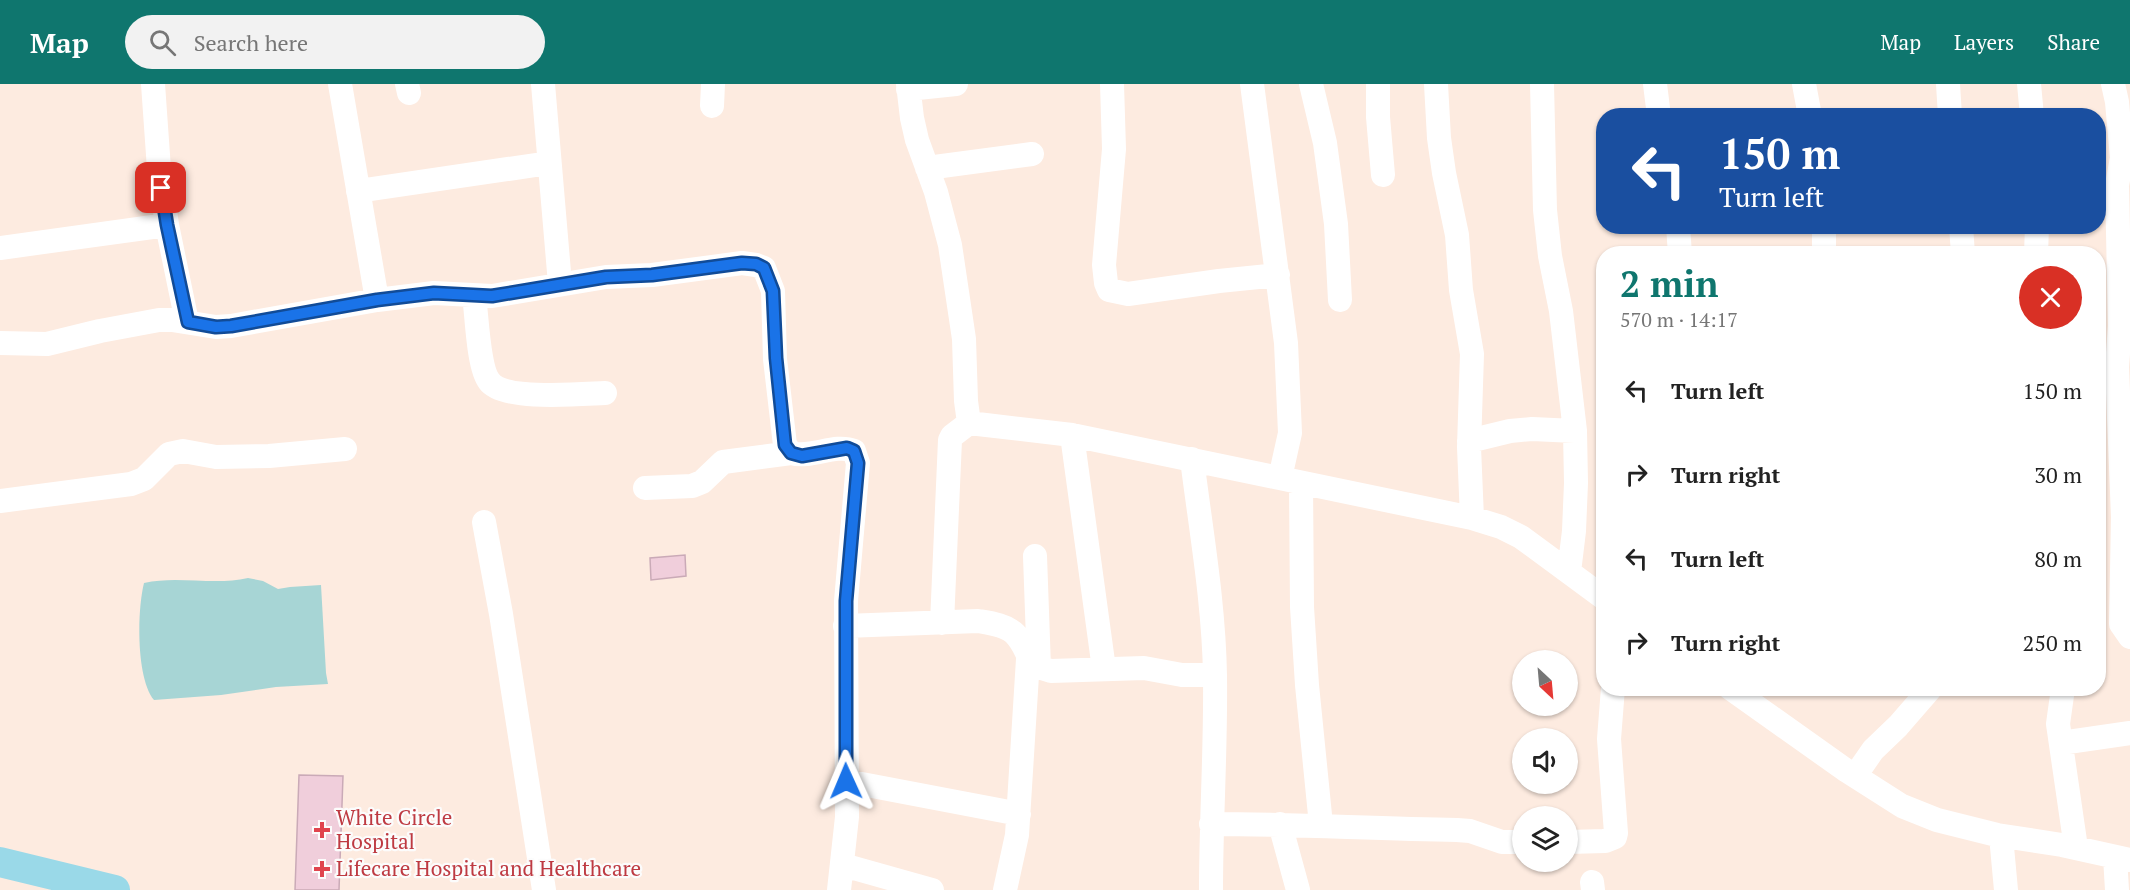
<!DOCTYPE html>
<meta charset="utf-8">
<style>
:root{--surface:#fff;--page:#f2f2f2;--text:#222;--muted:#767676;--accent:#0f766e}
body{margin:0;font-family:"PT Serif",serif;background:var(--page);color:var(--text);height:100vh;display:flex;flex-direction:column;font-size:22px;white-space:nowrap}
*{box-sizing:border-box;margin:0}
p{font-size:20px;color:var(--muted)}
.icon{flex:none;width:33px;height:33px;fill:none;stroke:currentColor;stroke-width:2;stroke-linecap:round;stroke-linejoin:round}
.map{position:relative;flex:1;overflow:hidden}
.side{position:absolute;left:1596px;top:162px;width:510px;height:450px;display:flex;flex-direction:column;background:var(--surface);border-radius:24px;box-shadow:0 2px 4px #0004}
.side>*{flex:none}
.banner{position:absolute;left:1596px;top:24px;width:510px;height:126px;border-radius:24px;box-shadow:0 2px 4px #0004;background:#1a4fa0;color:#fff;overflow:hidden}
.needle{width:39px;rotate:154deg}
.fabs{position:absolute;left:1512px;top:566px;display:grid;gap:12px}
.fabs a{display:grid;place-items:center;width:66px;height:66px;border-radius:50%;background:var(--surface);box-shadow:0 2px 4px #0004;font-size:30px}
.pin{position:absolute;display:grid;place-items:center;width:51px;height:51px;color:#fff;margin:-26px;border-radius:12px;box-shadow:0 3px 9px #0006}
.me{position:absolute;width:66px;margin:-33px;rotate:359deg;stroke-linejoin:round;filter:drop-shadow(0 0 4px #0008)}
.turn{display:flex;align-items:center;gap:21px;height:126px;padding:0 24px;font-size:27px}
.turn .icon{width:78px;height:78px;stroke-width:2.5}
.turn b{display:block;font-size:42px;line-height:51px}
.round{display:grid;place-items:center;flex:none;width:63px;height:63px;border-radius:32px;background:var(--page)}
.summary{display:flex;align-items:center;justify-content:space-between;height:102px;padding:0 24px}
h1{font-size:36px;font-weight:700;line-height:45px;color:var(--accent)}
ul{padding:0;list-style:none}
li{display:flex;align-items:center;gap:18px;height:84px;padding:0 24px}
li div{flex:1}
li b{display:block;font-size:22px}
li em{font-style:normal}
header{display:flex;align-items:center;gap:36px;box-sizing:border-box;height:84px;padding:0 30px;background:var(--accent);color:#fff}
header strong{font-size:28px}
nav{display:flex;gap:33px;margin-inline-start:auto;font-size:21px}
.search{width:420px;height:54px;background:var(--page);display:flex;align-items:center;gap:15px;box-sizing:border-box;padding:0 21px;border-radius:33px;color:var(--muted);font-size:22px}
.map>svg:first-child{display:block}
.water{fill:#a7d5d5}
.building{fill:#f0cedb;stroke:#caaab7;stroke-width:1.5}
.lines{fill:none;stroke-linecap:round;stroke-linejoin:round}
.minor{stroke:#fff;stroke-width:24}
.major{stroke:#9ad9e8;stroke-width:30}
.route-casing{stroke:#114b97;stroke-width:15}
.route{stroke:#1a73e8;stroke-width:10}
.health-dot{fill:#e0444e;stroke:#fcfcfc;stroke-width:2}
.labels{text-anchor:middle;stroke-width:4.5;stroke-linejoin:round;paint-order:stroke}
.health-label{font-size:21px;fill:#be3a42;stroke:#fcfcfc;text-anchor:start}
</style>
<header>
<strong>Map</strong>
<div class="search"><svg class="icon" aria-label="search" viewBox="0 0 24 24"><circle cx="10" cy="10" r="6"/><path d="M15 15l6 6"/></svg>Search here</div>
<nav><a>Map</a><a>Layers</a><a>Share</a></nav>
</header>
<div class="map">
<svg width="2130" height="806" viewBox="0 0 2130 806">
<rect width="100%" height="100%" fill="#fdebe0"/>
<!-- water -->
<path class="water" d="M248,494l15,3 15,8 12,-2 31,-2 5,88 2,11 -52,3 -55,8 -67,5c-18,-22 -17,-89 -10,-117 34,-8 69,3 104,-5z"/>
<!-- building -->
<path class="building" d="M685,471l1,21 -35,4 -1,-22z
M299,691l44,1 -4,114h-44z"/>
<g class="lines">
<!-- minor -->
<path class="minor" d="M153,0l6,85 8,56 20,97
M340,0l37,216
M407,0l2,9
M543,0l17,200
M908,0l4,34 5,22 19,52 14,53 14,94 2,62 3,22 103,12 400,83 29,9 20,10 83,61
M1112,0l2,65 -10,116 2,18 3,7 19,4 91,-13 59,-6
M1252,0l34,259 4,90 -10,45
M1311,0l14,59 11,81 4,76
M1378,0v33l5,58
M1436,0l3,54 5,35 13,62 4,55 11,64 -3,93 3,71
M1542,0l3,126 5,46 11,55 14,120 1,52 -2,48 -5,41
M1655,0l4,32
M1804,0l6,32
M1948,0l2,32
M2029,0l3,32
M2113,0l4,18 5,56 -5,27 3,141 -3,41 6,150 -2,107 9,13
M908,5l48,-5
M712,22l1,-22
M927,84l105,-14
M358,107l191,-28
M1678,142l2,28
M1824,142v28
M1961,142l2,28
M0,164l167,-23
M2036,170l1,-28
M474,212c3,19 4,71 15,85 14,20 91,13 116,12
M0,259l47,1 53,-13 59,-11h13l44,7 15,-1 146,-26 57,-7 58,3 114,-19 46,-2 90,-12 14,2 8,3 9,23 2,68 10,86 6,8c21,6 43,-10 63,-2l4,12 -12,138 1,216 -8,73
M1072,351l32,234
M1469,357l41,-10 22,-2 43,2
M1192,375c9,72 22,145 23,217 1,71 -4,143 -4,214
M1301,399l1,124 5,78 14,140
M645,404l47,-2 10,-4 21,-20 68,-9
M0,417l131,-17 13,-5 25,-25 14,-3 33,6 53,-1 76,-7
M484,438l17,92 43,276
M1035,472l4,112
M942,539l8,-183 2,-4 17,-13
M845,542l133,-5c12,2 28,4 37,13 17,18 7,29 36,37l93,-3 38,7h33
M1730,604l117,83 55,35 35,14 60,15 65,10 68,15
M2063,604l-5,36 18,124
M2061,659l69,-10
M1855,692l18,-26 25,-24 33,-38
M846,697l173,33
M1211,740c82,0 164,5 246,6l13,1 32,11h20
M1280,740l18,66
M2001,752l5,54
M1568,758l37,-1 10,-4 1,-4 -7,-94 4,-51
M2115,773l2,33
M843,781l89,25
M1592,798l1,8
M1005,806l12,-55 11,-176"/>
<!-- major -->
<path class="major" d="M0,778l115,28"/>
</g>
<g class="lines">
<defs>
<path id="route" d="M161,104l6,37 21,97 28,5 15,-1 146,-26 57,-7 58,3 114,-19 46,-2 90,-12 14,1 8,4 9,23 3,67 9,87 6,8 11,3 45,-8 7,3 4,12 -12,138v180"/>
</defs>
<!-- route casing -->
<use href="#route" class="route-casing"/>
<!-- route -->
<use href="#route" class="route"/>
</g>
<!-- markers -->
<g class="health-dot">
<path d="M319 737h6v6h6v6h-6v6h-6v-6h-6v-6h6z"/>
<path d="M319 776h6v6h6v6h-6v6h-6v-6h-6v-6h6z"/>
</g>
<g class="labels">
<!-- health labels -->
<g class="health-label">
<text x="336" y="741">White Circle<tspan x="336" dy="24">Hospital</tspan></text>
<text x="336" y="792">Lifecare Hospital and Healthcare</text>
</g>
</g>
</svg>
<div class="fabs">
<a><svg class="needle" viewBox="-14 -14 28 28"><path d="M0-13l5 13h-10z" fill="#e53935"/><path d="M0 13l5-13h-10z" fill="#767676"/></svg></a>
<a><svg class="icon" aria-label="sound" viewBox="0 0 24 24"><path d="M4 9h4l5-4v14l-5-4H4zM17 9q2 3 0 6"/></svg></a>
<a><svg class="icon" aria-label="layers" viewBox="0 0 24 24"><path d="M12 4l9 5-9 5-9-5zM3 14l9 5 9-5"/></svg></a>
</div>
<div class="pin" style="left:161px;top:104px;background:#d93025"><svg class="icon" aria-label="arrive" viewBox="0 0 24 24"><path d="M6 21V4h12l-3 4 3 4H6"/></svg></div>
<svg class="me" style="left:846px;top:697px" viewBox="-20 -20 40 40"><path d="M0-17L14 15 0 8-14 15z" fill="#1a73e8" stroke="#fff" stroke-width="4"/></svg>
<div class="banner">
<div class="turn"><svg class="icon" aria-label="left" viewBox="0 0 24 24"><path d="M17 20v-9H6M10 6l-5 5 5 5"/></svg><div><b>150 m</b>Turn left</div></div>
</div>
<section class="side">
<div class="summary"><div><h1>2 min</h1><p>570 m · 14:17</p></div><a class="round" style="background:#d93025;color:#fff"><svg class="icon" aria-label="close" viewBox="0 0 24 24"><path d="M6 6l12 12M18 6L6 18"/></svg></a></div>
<ul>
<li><svg class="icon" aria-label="left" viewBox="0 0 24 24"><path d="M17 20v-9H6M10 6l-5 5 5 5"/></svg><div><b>Turn left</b></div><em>150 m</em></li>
<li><svg class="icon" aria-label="right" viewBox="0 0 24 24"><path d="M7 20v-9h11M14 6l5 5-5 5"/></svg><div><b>Turn right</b></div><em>30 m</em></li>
<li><svg class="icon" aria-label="left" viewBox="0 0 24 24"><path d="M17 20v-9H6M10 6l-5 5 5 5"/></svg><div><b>Turn left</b></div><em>80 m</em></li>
<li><svg class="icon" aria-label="right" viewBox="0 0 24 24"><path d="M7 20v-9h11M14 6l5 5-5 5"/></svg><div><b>Turn right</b></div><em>250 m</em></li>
</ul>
</section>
</div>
